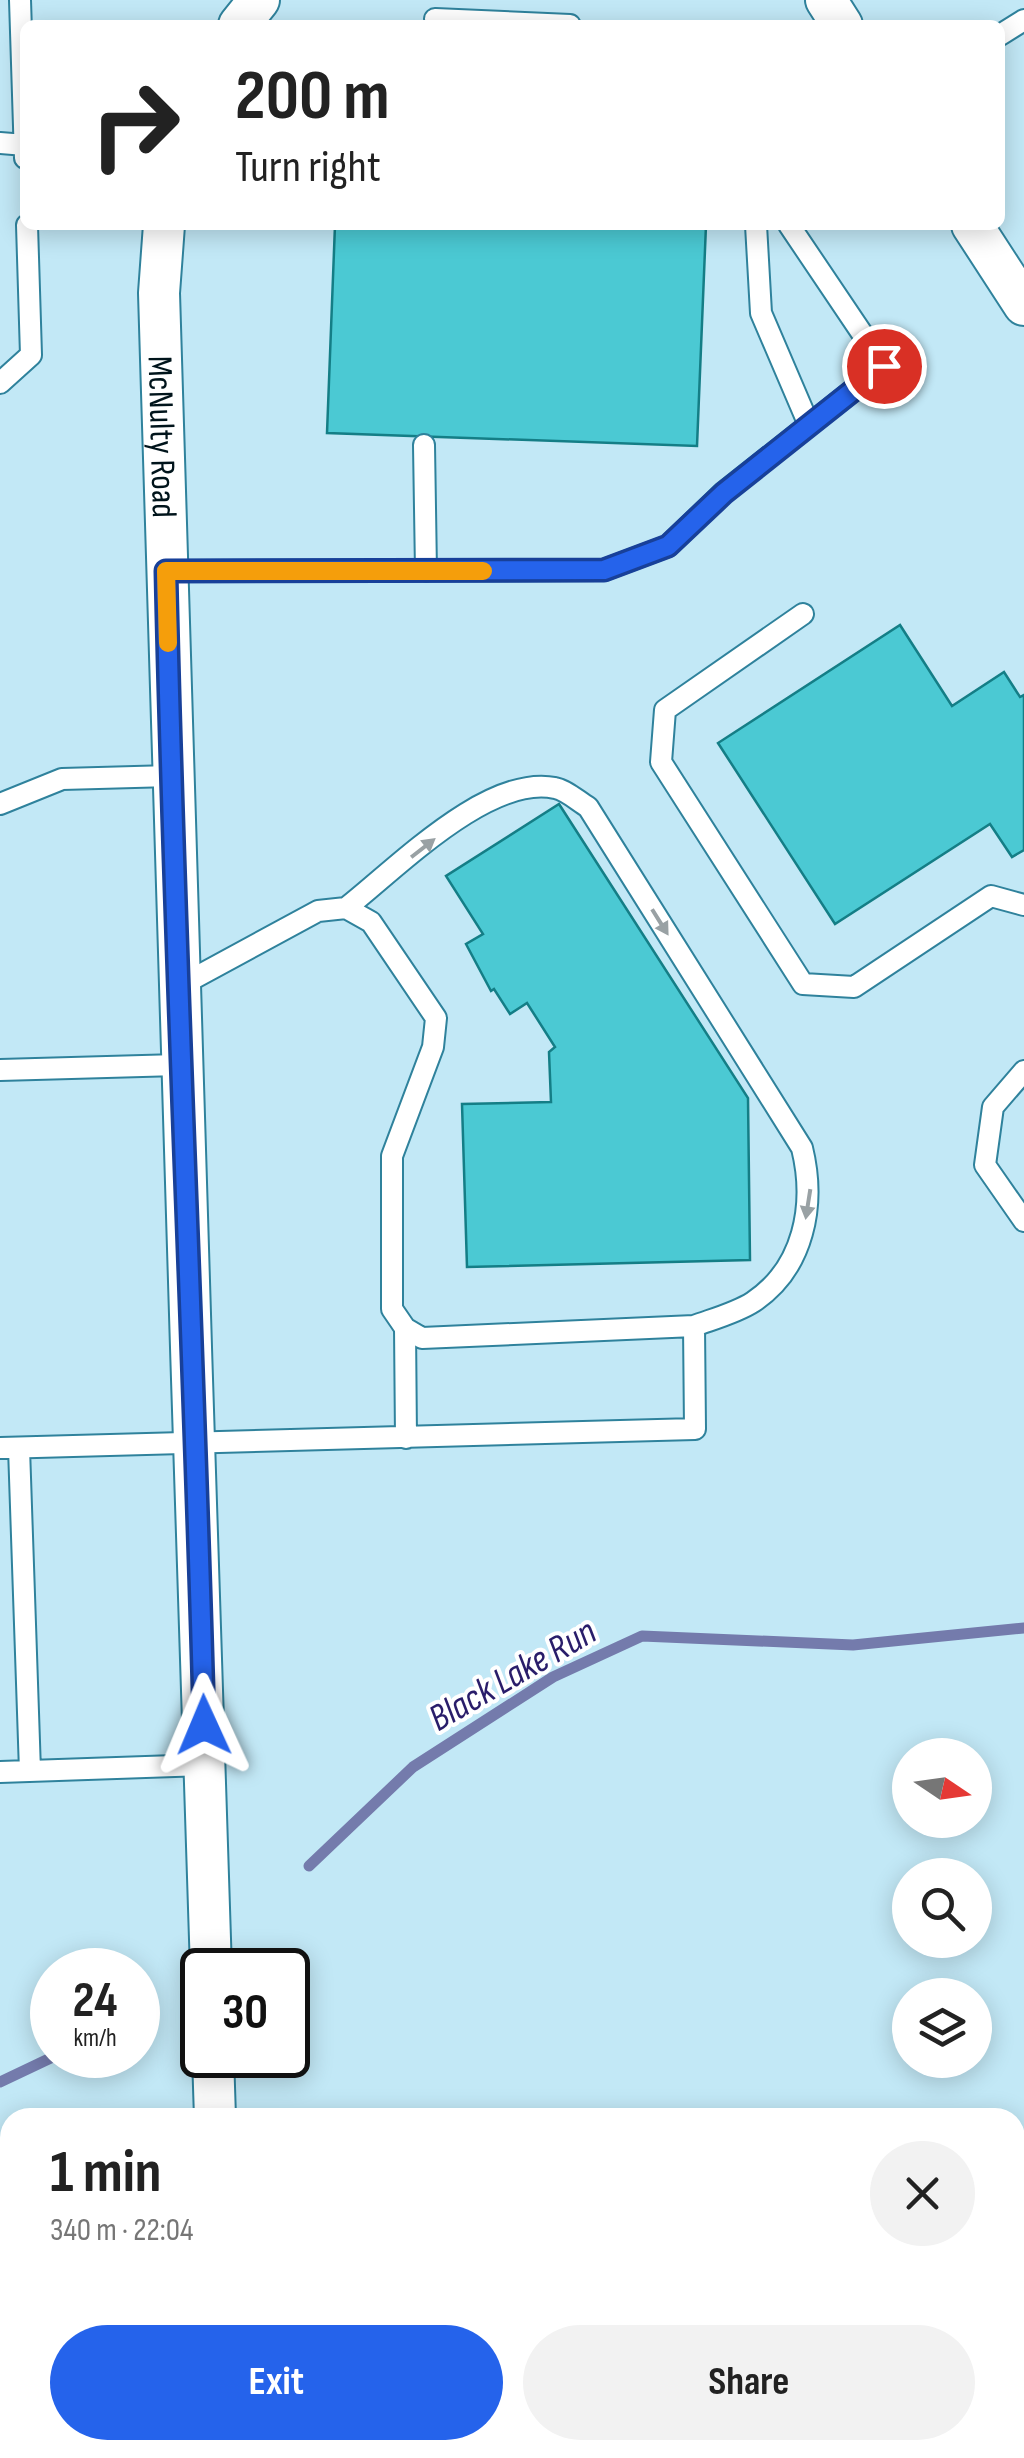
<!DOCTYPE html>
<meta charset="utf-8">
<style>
:root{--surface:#fff;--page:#f2f2f2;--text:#222;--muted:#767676;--accent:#2563eb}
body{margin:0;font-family:"Sofia Sans Condensed",sans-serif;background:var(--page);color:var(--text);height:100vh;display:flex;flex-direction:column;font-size:38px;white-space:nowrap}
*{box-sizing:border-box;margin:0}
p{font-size:32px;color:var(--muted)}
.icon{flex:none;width:55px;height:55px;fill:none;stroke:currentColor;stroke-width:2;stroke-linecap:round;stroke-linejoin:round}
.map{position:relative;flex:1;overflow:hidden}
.drawer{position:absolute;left:0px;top:2108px;width:1025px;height:352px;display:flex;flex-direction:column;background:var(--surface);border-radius:30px 30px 0 0;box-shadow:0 5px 25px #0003}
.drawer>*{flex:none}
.hud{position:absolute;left:20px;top:20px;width:985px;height:210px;border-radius:15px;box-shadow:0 5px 25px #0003;background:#fff;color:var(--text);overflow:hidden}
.needle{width:65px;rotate:103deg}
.fabs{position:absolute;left:892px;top:1738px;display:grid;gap:20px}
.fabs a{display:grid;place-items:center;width:100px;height:100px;border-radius:50%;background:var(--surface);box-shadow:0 5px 25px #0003;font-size:50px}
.speed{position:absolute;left:30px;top:1948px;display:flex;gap:20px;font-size:50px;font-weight:700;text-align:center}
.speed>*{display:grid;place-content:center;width:130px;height:130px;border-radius:50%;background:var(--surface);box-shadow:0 5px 25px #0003;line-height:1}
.speed small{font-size:25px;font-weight:400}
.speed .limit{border:5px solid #111;border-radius:15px;background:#fff;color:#111}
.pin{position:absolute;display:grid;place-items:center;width:85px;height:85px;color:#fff;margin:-42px;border:5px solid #fff;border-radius:50%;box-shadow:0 2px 10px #0007}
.me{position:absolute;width:110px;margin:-55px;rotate:359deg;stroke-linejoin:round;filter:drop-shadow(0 0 8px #0008)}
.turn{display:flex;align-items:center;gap:35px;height:210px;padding:0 50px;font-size:45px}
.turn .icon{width:130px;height:130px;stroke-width:2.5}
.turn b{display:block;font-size:70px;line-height:85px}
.round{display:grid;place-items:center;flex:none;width:105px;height:105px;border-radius:52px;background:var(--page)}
.headline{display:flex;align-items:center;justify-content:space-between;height:170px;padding:0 50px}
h1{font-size:60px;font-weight:700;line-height:75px}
.primary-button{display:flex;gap:20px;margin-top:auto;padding:20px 50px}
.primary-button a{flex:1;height:115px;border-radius:60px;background:var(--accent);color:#fff;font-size:40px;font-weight:700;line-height:115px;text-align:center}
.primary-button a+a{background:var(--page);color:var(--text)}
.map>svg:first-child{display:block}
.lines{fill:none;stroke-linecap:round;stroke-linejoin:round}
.stream{stroke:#747bac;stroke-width:11}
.building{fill:#4bc9d3;stroke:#147e86;stroke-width:2.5}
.lane-casing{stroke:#2f829c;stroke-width:24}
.street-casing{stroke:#2f829c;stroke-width:44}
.path{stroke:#64818c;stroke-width:6;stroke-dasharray:8 5;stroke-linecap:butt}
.lane{stroke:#fff;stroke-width:20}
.street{stroke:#fff;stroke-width:40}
.oneway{fill:#99a1a4}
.route-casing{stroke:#184099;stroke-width:25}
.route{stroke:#2563eb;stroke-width:18}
.slow{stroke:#f59e0b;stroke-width:18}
.labels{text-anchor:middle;stroke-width:8;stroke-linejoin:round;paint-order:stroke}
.street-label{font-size:35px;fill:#00141b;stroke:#fff}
.water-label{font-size:38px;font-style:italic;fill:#291d6a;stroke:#fff}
</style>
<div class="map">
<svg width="1024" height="2458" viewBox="0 0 1024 2458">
<rect width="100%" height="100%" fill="#c2e8f6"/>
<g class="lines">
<!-- stream -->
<path class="stream" d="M309,1866l104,-99 140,-90 89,-41 211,9 171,-17
M0,2082l57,-27"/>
</g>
<!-- building -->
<path class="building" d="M335,225h371l-9,221 -370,-13z
M900,625l52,81 52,-34 16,25 4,-2v155l-12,7 -22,-33 -155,100 -117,-181z
M559,804l189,294 2,162 -283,7 -5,-163 89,-2 -2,-50 6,-5 -28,-44 -17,11 -16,-25 -3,2 -25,-47 17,-10 -37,-58z"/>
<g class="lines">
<defs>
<path id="lane" d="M20,0l5,158
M435,19l135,6
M1000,35l24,-15
M0,143l25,2
M756,225l5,88 48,112
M0,383l31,-28 -4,-130
M424,445l2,126
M166,571l438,-1 64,-24 55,-53 161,-127 -95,-141
M803,614l-138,96 -4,52 142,222 51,3 137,-91 33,9
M0,804l62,-25 109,-3
M346,908c50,-39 142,-134 209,-120 11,2 23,13 33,19l214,341c14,57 2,120 -49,154 -17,11 -40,17 -59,24
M0,1070l178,-5
M1024,1071l-31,36 -8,58 39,56
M405,1328l1,110
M0,1448l695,-19 -1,-103 -272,12 -17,-10 -13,-19v-153l41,-109 3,-29 -65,-96 -25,-14 -28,3 -142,77
M19,1448l11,323
M0,1772l204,-7
M340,2450l6,8
M30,2458l7,-8"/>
<g id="street">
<path d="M826,0l16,25"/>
<path d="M239,25l20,-25"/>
<path id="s1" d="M164,225l-5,68c14,559 35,1118 52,1677"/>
<path d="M972,225l52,80"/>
<path d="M213,2055l2,63"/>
<path d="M223,2450v8"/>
</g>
</defs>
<!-- lane casing -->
<use href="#lane" class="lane-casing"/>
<!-- street casing -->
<use href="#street" class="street-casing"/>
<!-- path -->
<path class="path" d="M0,2279h10"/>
<!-- lane -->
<use href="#lane" class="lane"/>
<!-- street -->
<use href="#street" class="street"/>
</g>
<!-- one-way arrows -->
<defs><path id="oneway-solid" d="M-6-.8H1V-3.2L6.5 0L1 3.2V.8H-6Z" transform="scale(2.5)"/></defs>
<g class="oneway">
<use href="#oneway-solid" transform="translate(423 848) rotate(-38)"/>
<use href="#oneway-solid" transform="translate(660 922) rotate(58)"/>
<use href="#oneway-solid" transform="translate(808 1204) rotate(99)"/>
</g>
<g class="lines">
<defs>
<path id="route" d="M204,1725c-10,-385 -30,-769 -38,-1154l438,-1 64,-24 56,-53 160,-127"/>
</defs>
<!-- route casing -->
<use href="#route" class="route-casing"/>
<!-- route -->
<use href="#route" class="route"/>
<!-- slow -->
<path class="slow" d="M168,643l-2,-72h317"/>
</g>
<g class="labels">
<!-- street labels -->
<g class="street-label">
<text dy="12" stroke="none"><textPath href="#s1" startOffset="212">McNulty Road</textPath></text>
</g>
<!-- water labels -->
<g class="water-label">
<text transform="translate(512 1674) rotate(-30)" y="13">Black Lake Run</text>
</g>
</g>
</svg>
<div class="fabs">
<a><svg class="needle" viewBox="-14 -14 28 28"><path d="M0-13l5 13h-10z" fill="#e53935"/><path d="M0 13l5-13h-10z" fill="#767676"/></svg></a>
<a><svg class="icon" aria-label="search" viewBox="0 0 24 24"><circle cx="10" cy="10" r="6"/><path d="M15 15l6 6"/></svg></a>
<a><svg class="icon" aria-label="layers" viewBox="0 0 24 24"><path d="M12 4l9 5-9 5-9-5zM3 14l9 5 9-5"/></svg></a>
</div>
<div class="speed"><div>24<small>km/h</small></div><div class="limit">30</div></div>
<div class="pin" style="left:884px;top:366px;background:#d93025"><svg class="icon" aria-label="arrive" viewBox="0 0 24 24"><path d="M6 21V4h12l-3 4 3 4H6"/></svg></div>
<svg class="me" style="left:204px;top:1725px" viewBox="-20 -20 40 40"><path d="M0-17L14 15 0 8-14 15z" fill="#2563eb" stroke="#fff" stroke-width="4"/></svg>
<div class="hud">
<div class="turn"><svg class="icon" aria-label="right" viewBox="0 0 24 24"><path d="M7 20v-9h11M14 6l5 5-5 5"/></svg><div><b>200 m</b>Turn right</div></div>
</div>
<section class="drawer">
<div class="headline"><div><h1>1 min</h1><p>340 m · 22:04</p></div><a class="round"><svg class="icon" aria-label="close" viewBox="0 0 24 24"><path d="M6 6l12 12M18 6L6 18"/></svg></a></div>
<div class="primary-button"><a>Exit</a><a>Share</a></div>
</section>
</div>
